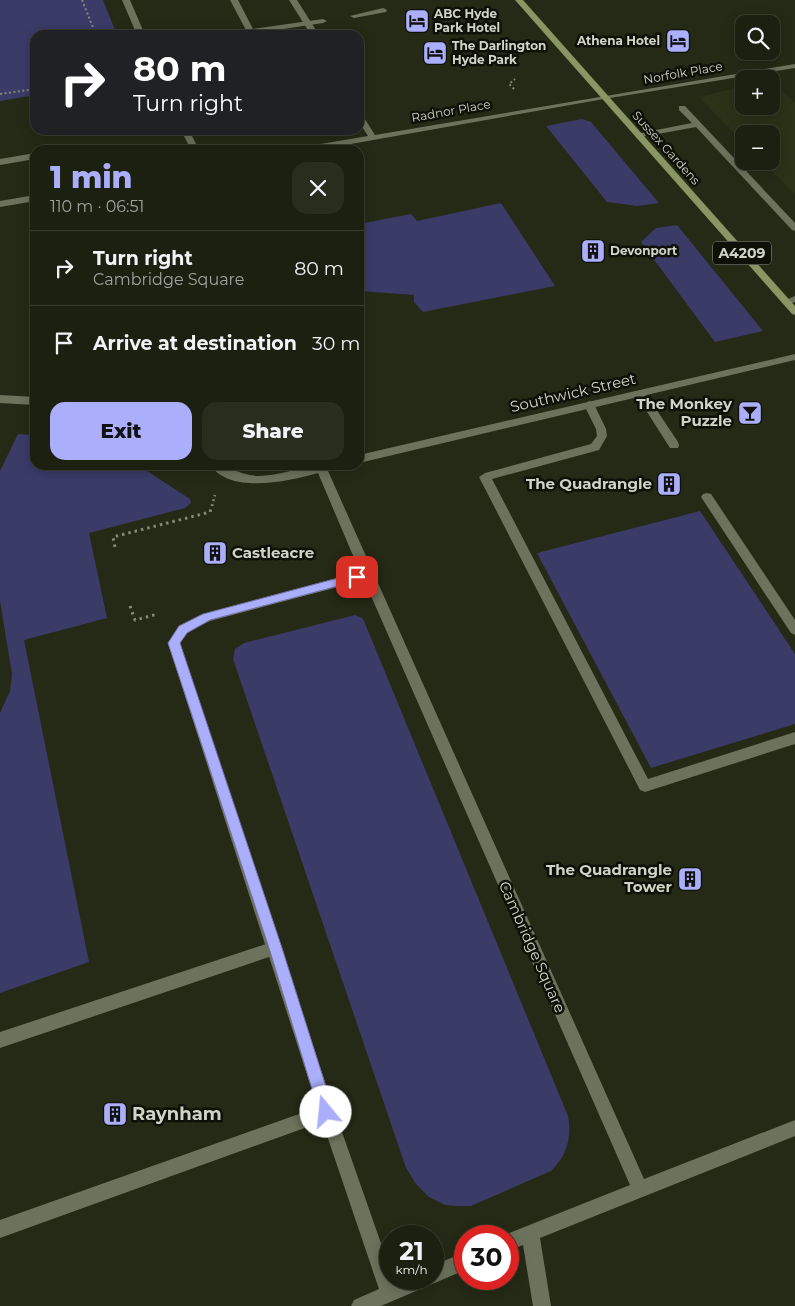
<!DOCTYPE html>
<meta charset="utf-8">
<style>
:root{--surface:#1c2010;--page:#292d1e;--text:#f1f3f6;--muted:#a0a39f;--line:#3a3e30;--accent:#abaffb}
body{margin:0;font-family:Montserrat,sans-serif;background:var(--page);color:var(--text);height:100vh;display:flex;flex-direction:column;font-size:19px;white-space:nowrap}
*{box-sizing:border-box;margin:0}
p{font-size:16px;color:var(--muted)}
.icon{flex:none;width:28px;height:28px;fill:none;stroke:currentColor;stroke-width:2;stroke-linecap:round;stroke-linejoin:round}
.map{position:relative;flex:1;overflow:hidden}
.panel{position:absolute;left:30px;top:145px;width:334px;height:325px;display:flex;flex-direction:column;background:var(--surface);border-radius:15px;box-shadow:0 2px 12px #0003,0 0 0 1px var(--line)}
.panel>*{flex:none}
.banner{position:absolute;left:30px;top:30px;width:334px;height:105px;border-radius:15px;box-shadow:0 2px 12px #0003,0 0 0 1px var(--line);background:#202124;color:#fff;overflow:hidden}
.tools{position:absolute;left:735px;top:15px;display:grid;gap:10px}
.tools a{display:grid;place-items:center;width:45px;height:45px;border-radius:10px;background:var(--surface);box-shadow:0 2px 12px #0003,0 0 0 1px var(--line);font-size:25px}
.speed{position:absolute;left:379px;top:1225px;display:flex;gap:10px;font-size:25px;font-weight:700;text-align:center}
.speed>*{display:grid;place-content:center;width:65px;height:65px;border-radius:50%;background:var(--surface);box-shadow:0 2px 12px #0003,0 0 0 1px var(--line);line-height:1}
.speed small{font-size:12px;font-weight:400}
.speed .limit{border:8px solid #d22;background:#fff;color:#111}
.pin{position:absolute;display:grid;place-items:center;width:42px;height:42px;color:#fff;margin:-21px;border-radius:10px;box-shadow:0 2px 8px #0006}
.me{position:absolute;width:55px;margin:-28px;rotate:343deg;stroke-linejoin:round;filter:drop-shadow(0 0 4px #0008)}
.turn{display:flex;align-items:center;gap:18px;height:105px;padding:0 20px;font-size:22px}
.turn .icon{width:65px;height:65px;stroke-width:2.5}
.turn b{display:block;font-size:35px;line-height:42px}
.round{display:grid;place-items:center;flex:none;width:52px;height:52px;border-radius:15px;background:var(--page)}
.headline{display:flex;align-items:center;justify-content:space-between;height:85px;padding:0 20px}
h1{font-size:30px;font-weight:800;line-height:38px;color:var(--accent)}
.button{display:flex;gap:10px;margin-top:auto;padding:10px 20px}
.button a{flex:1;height:58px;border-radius:15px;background:var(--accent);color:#111;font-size:20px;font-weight:800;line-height:58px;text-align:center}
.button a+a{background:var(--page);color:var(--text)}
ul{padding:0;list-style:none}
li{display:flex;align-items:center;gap:15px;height:75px;padding:0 20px;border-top:1px solid var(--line)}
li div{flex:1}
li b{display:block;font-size:19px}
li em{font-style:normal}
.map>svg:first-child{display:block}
.built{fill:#2c3218}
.green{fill:#3a3b67}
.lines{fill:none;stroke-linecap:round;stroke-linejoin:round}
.path-far2{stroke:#838777;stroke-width:2;stroke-dasharray:2 2.5;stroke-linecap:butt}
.path-far1{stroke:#838777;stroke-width:2.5;stroke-dasharray:2 3;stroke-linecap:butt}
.path{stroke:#838777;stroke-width:3;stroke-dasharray:2.5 4;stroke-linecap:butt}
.service{fill:#6c725c;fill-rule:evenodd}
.minor{fill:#6c725c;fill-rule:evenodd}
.primary{fill:#899563;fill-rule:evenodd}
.route{fill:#abaffb;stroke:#6f72a3}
.labels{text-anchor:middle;stroke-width:5;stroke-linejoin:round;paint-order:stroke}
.far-poi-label{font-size:12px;font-weight:bold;fill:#d0d4c7;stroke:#0f1108;text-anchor:start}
.far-street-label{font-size:12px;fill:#d0d4c7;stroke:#0f1108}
.shield{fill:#0f1108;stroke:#969a8e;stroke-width:1}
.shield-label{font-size:14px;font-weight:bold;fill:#d0d4c7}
.street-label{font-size:15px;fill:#d0d4c7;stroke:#0f1108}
.poi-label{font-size:15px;font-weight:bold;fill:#d0d4c7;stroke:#0f1108;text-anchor:end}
.near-poi-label{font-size:18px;font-weight:bold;fill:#d0d4c7;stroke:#0f1108;text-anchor:start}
</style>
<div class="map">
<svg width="795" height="1306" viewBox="0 0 795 1306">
<rect width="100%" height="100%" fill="#252a16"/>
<!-- built -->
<path class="built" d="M771,81l24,22v92l-33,-34h9v-27h-27v9l-45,-46 45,-11v20h27z"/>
<!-- green -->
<path class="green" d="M0,0h103l14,35h-82v60l-35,6z
M582,119l9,3 68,81 -22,3 -30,-4 -61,-76z
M501,203l54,83 -132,26 -9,-10v-7l-55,-4v-67l52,-10 6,7z
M677,225l86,106 -48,11 -74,-100 15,-14z
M18,434l17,1v30h103l52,34 1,4 -6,5 -96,25 18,85 -83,22 65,322 -89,31v-280l10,-22 2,-17 -12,-73v-130z
M700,511l95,143v70l-144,44 -114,-215z
M355,615l7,3 2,3 204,495c4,22 -1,39 -17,55l-80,35h-14l-12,-1 -16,-8 -13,-13 -10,-16 -173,-509 2,-10 9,-6z"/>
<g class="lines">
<!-- path-far2 -->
<path class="path-far2" d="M82,0l14,35
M514,89l-5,-5 6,-5
M0,94l35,-5"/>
<!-- path-far1 -->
<path class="path-far1" d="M212,506l3,-11"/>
<!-- path -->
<path class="path" d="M115,547l-2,-10 97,-25 2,-7
M130,606l5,14 23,-6"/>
<!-- service -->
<path class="service" d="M230,0h8l15,29 70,-10 4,2 -4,2 -72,11 -4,-2z
M383,8l4,2 -1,2 -32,6 -4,-2z
M679,106h6l110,117v8l-3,-1 -96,-103 -60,11v-4l56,-11 -13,-13z
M91,144h3l2,6h-32z
M35,153v6l-35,6v-6z
M795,296v6l-9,3 -5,-3z
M640,390l4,1 34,51 1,3 -1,3h-8l-35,-55z
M589,401l4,1 13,27 1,7 -8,14 -107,29 156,300 147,-47v12l-150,48 -5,-2 -161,-313 6,-4 106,-29 6,-8 -1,-7 -12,-24z
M707,493l4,1 84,126v15l-4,-2 -88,-133 -2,-3 2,-3z
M275,941l5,2 2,5 -2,5 -5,2 -275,93v-16z
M327,1104l6,2 2,6 -2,6 -6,2 -327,118v-18z"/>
<!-- minor -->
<path class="minor" d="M122,0h8l15,35h-8z
M289,0h8l22,35h-8z
M795,64v4l-191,31 -287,51h-18l4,-3 65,-11 -9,-14 1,-6h3l12,19z
M181,130h8l10,20h-8z
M35,195v6l-35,6v-6z
M795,354v6l-436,103v-8z
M0,395l35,2v8l-35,-2z
M210,465c17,0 30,10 48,11 22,0 41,-9 62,-11 6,-1 13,0 19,0l-1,3 -10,3 316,708 151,-59v16l-255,102 11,68h-18l-10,-61 -15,6v-15h-6l128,-51 -266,-605 -154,41 -23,11 -7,11 155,469 55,157v10h4l1,3 9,-3h28v-13l33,-14v18l-84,36h-30l3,-6 25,-11 -60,-177 -151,-469 11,-17 24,-12 157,-42 -42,-99c-29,8 -87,22 -108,-8z"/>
<!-- primary -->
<path class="primary" d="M515,0h8l272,306v9l-3,-1z"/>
</g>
<!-- route -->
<path class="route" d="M357,573l5,4 -1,3 -151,40 -23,13 -7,10 102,305 52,164 -2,5 -6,2 -5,-2 -2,-5 -50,-164 -101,-305 11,-17 24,-12z"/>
<!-- icons -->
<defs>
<symbol id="hotel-square" viewBox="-11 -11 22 22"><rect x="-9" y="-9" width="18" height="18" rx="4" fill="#abaffb" stroke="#0f1108"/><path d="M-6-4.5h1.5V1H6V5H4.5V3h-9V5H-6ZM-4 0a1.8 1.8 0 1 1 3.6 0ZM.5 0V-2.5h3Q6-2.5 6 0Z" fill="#111"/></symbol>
<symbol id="building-square" viewBox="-11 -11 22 22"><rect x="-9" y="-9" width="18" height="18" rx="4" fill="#abaffb" stroke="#0f1108"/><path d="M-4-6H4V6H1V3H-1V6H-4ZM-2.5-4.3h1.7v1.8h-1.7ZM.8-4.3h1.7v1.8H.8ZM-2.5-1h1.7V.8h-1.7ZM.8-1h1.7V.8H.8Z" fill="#111"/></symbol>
<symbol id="bar-square" viewBox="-11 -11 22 22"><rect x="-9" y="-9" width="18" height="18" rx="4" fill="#abaffb" stroke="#0f1108"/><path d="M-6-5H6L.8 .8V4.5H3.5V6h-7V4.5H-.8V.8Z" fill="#111"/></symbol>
</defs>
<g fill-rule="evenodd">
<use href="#hotel-square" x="403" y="7" width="28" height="28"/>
<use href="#hotel-square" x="664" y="27" width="28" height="28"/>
<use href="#hotel-square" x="421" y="39" width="28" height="28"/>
<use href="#building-square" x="579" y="237" width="28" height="28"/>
<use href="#bar-square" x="736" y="399" width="28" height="28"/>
<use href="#building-square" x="655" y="470" width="28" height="28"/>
<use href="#building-square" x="201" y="539" width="28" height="28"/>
<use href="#building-square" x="676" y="865" width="28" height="28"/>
<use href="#building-square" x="101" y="1100" width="28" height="28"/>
</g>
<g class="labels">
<!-- far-poi labels -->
<g class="far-poi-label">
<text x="434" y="18">ABC Hyde<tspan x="434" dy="14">Park Hotel</tspan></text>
<text x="660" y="45" text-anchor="end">Athena Hotel</text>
<text x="452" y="50">The Darlington<tspan x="452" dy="14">Hyde Park</tspan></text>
<text x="610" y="255">Devonport</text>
</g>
<!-- far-street labels -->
<g class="far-street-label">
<text transform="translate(683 73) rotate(-10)" y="4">Norfolk Place</text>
<text transform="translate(451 111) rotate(-10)" y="4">Radnor Place</text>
<text transform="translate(666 148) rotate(48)" y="4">Sussex Gardens</text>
</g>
<!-- shield labels -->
<rect class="shield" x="713" y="241.5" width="58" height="23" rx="4"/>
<g class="shield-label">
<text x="742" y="258">A4209</text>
</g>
<!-- street labels -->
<g class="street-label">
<text transform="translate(573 393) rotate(-13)" y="5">Southwick Street</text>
<text transform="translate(532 947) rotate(66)" y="5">Cambridge Square</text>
</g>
<!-- poi labels -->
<g class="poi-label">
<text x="732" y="409">The Monkey<tspan x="732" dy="17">Puzzle</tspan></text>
<text x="652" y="489">The Quadrangle</text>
<text x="232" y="558" text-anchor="start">Castleacre</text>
<text x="672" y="875">The Quadrangle<tspan x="672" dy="17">Tower</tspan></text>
</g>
<!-- near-poi labels -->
<g class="near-poi-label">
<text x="132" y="1120">Raynham</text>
</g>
</g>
</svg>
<div class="tools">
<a><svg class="icon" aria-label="search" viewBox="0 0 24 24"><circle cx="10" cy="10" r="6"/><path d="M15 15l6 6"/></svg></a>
<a>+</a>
<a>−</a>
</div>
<div class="speed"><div>21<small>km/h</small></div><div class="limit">30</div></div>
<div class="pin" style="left:357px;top:577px;background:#d93025"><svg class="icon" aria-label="arrive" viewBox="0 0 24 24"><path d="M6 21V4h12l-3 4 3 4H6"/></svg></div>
<svg class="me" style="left:326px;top:1112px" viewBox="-20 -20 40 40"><circle r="19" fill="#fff"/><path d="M0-13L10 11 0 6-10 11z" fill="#abaffb"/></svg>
<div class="banner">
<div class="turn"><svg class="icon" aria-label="right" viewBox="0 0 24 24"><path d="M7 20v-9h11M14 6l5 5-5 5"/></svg><div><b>80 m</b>Turn right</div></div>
</div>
<section class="panel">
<div class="headline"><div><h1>1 min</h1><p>110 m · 06:51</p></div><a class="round"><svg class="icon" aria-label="close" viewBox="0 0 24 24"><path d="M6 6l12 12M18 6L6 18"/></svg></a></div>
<ul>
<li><svg class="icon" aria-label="right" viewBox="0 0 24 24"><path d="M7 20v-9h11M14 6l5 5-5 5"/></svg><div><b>Turn right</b><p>Cambridge Square</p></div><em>80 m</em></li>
<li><svg class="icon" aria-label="arrive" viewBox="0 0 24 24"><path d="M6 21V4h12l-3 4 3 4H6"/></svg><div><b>Arrive at destination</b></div><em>30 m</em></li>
</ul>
<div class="button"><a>Exit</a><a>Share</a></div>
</section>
</div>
